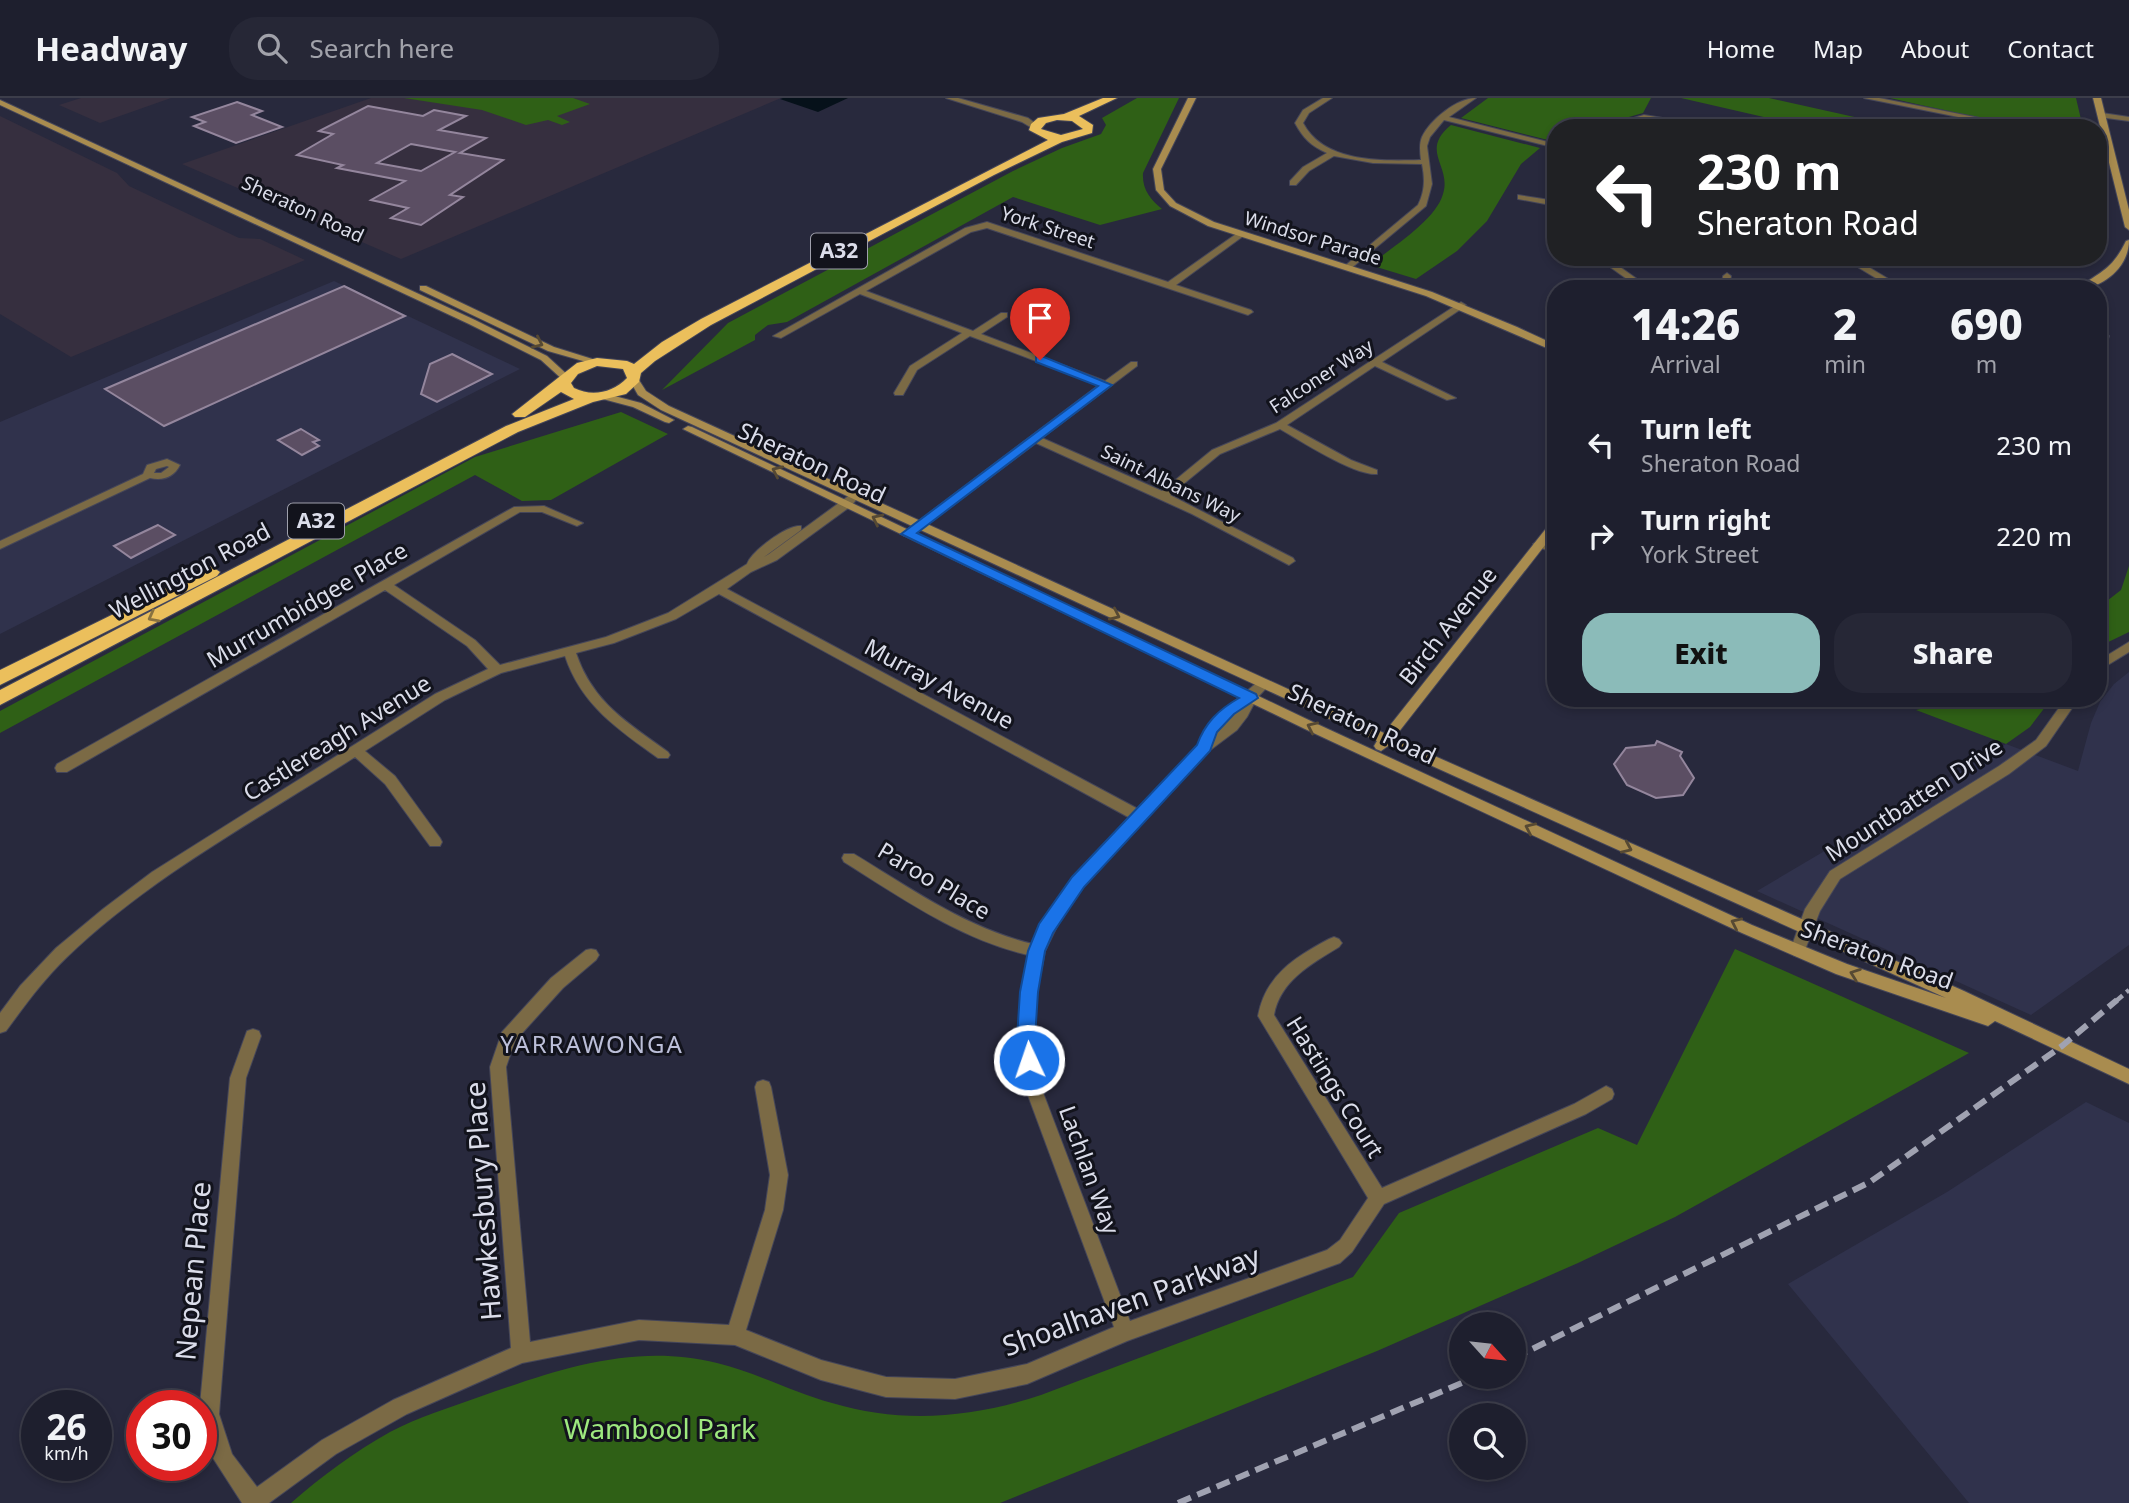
<!DOCTYPE html>
<style>
:root{--surface:#1e1f2e;--page:#262736;--text:#f1f3f6;--muted:#a1a2aa;--line:#3c3d4a;--accent:#8bbbb9}
body{margin:0;font-family:"Noto Sans",sans-serif;background:var(--page);color:var(--text);height:100vh;display:flex;flex-direction:column;font-size:26px;white-space:nowrap}
*{box-sizing:border-box;margin:0}
p{font-size:23px;color:var(--muted)}
.icon{flex:none;width:38px;height:38px;fill:none;stroke:currentColor;stroke-width:2;stroke-linecap:round;stroke-linejoin:round}
.map{position:relative;flex:1;overflow:hidden}
.sheet{position:absolute;left:1547px;top:182px;width:560px;height:427px;display:flex;flex-direction:column;background:var(--surface);border-radius:28px;box-shadow:0 4px 10px #0003,0 0 0 2px var(--line)}
.sheet>*{flex:none}
.banner{position:absolute;left:1547px;top:21px;width:560px;height:147px;border-radius:28px;box-shadow:0 4px 10px #0003,0 0 0 2px var(--line);background:#202124;color:#fff;overflow:hidden}
.needle{width:46px;rotate:117deg}
.tools{position:absolute;left:1449px;top:1214px;display:grid;gap:14px}
.tools a{display:grid;place-items:center;width:77px;height:77px;border-radius:50%;background:var(--surface);box-shadow:0 4px 10px #0003,0 0 0 2px var(--line);font-size:35px}
.speed{position:absolute;left:21px;top:1292px;display:flex;gap:14px;font-size:35px;font-weight:700;text-align:center}
.speed>*{display:grid;place-content:center;width:91px;height:91px;border-radius:50%;background:var(--surface);box-shadow:0 4px 10px #0003,0 0 0 2px var(--line);line-height:1}
.speed small{font-size:18px;font-weight:400}
.speed .limit{border:10px solid #d22;background:#fff;color:#111}
.pin{position:absolute;display:grid;place-items:center;width:60px;height:60px;color:#fff;margin:-72px -30px;border-radius:50% 50% 50% 0;rotate:-45deg;box-shadow:0 0 7px #0007}
.pin .icon{rotate:45deg}
.me{position:absolute;width:77px;margin:-38px;rotate:357deg;stroke-linejoin:round;filter:drop-shadow(0 0 5px #0008)}
.turn{display:flex;align-items:center;gap:24px;height:147px;padding:0 35px;font-size:32px}
.turn .icon{width:91px;height:91px;stroke-width:2.5}
.turn b{display:block;font-size:49px;line-height:60px}
.eta{display:flex;justify-content:space-evenly;align-items:center;height:119px;text-align:center}
.eta b{font-size:42px;font-weight:800;line-height:49px}
.action{display:flex;gap:14px;margin-top:auto;padding:14px 35px}
.action a{flex:1;height:80px;border-radius:28px;background:var(--accent);color:#111;font-size:28px;font-weight:800;line-height:80px;text-align:center}
.action a+a{background:var(--page);color:var(--text)}
ul{padding:0;list-style:none}
li{display:flex;align-items:center;gap:21px;height:91px;padding:0 35px}
li div{flex:1}
li b{display:block;font-size:26px}
li em{font-style:normal}
header{display:flex;align-items:center;gap:42px;box-sizing:border-box;height:98px;padding:0 35px;background:var(--surface);border-bottom:2px solid var(--line)}
header strong{font-size:33px}
nav{display:flex;gap:38px;margin-inline-start:auto;font-size:24px}
.search{width:490px;height:63px;background:var(--page);display:flex;align-items:center;gap:18px;box-sizing:border-box;padding:0 24px;border-radius:28px;color:var(--muted);font-size:26px}
.map>svg:first-child{display:block}
.built{fill:#30324c}
.education{fill:#362f3f}
.green{fill:#2f6016}
.water{fill:#06111a}
.building{fill:#5b4e63;stroke:#94869d;stroke-width:2;fill-rule:evenodd}
.lines{fill:none;stroke-linecap:round;stroke-linejoin:round}
.street-casing{stroke:#454659;stroke-width:2}
.secondary-casing{stroke:#454659;stroke-width:2}
.highway-casing{stroke:#454659;stroke-width:2}
.street{fill:#7b6a45;fill-rule:evenodd}
.secondary{fill:#a98c4f;fill-rule:evenodd}
.highway{fill:#ebbf5c;fill-rule:evenodd}
.rail-far1{stroke:#a0a2b1;stroke-width:4.5;stroke-dasharray:10 5;stroke-linecap:butt}
.rail{stroke:#a0a2b1;stroke-width:6;stroke-dasharray:14 7;stroke-linecap:butt}
.oneway{stroke:#564933}
.oneway2{stroke:#89723f}
.route{fill:#1a73e8;stroke:#114b97;stroke-width:2}
.labels{text-anchor:middle;stroke-width:6;stroke-linejoin:round;paint-order:stroke}
.far-street-label{font-size:19px;fill:#dbddea;stroke:#12131c}
.shield{fill:#12131c;stroke:#9fa0ac;stroke-width:2}
.shield-label{font-size:21px;font-weight:bold;fill:#dbddea}
.street-label{font-size:23px;fill:#dbddea;stroke:#12131c}
.neighbourhood-label{font-size:24px;letter-spacing:2px;fill:#bcbfd9;stroke:#12131c}
.near-street-label{font-size:28px;fill:#dbddea;stroke:#12131c}
.near-park-label{font-size:28px;fill:#9ee97f;stroke:#12131c}
</style>
<header>
<strong>Headway</strong>
<div class="search"><svg class="icon" aria-label="search" viewBox="0 0 24 24"><circle cx="10" cy="10" r="6"/><path d="M15 15l6 6"/></svg>Search here</div>
<nav><a>Home</a><a>Map</a><a>About</a><a>Contact</a></nav>
</header>
<div class="map">
<svg width="2129" height="1405" viewBox="0 0 2129 1405">
<rect width="100%" height="100%" fill="#28293d"/>
<!-- built -->
<path class="built" d="M334,183l186,88 -520,265v-212z
M2129,574v273l-98,70 -274,-124 249,-147 72,27 13,-48 9,-21 14,-18z
M2086,1004l43,21v380h-160l-181,-219 159,-92z"/>
<!-- education -->
<path class="education" d="M81,0h90l-71,25 -41,-18z
M371,0h410l-380,161 -219,-95z
M0,18l117,57 12,13 110,52 21,1 45,21 -234,97 -71,-43z"/>
<!-- green -->
<path class="green" d="M404,0h169l17,6 -33,12 13,6 -8,3 -14,-5 -22,5 -44,-15z
M1137,0h42l-36,75c-1,16 7,26 19,36l-62,16 -87,-28 -226,125 -19,3 -13,10v5l-93,50 66,-67 285,-152 49,-23 39,-14 5,-9 -4,-7z
M1488,0h163l-8,15 -53,15h-34v14l-95,-24z
M1681,0h88l135,30h-92z
M1890,0h186l7,30c-65,0 -131,-16 -193,-30z
M1451,27l89,23 -19,16 -34,57 -30,30 -41,28 -46,-14c21,-17 66,-45 73,-71 9,-28 -24,-43 8,-69z
M621,314l47,22 -117,66 -29,1 -47,-26 -475,258v-22l475,-254z
M2129,468v66l-31,15v-39l23,-18z
M1967,600h85l-22,29 -24,17 -90,-34z
M1735,851l234,104 -294,164 -97,46 -201,88 -377,152h-709c31,-27 63,-51 99,-71 28,-15 59,-24 89,-35 77,-27 155,-55 238,-34 40,10 76,29 115,40 70,21 140,15 209,-8l312,-118 46,-64 199,-85 39,17z"/>
<!-- water -->
<path class="water" d="M783,0h65l-30,14 -38,-13z"/>
<!-- building -->
<path class="building" d="M237,4l25,9 -10,4 30,12 -46,16 -42,-17 11,-4 -13,-5z
M368,8l55,10 11,-6 32,6 -27,14 47,8 -26,15 43,7 -53,35 13,2 -42,28 -30,-7 17,-10 -37,-8 34,-19 -68,-13 6,-3 -46,-10 36,-21 -14,-3zM411,46l44,8 -34,19 -44,-8z
M344,188l61,30 -241,110 -59,-37z
M452,256l40,20 -55,28 -16,-8 9,-30z
M301,331l18,11 -6,2 6,4 -17,9 -24,-15z
M158,427l17,10 -44,23 -17,-12z
M1657,643l25,11 -2,4 14,22 -11,17 -27,3 -29,-13 -13,-21 12,-16 29,-3z"/>
<g class="lines">
<defs>
<path id="street" d="M946,0h12l70,20 11,8 -7,2 -10,-6z
M1323,0h9l-23,15 -6,10c21,40 78,38 118,37 -1,-8 -2,-16 1,-23 8,-17 35,-39 54,-39l-27,19 107,27v4l-112,-28 -14,17 -3,9 5,38 -6,22 -77,64 -3,-1v-4l72,-60c7,-14 7,-26 4,-41l-49,-1 -39,-7 -25,15 -13,14h-6v-4l13,-14 24,-14c-16,-7 -24,-15 -32,-30l8,-13z
M1864,0h15l151,30h-17z
M2102,15l27,4v4l-30,-4 -1,-2z
M1644,17l37,6 -4,2 -33,-4 -31,9h-13z
M1518,97l38,6v5l-38,-7z
M987,124l181,60 71,-50 7,2 -70,51 75,25 2,2 -5,3 -261,-87 -16,4 -105,59 107,40 28,-18h6v4l-26,17 124,47 26,-19h6v4l-95,72 120,53 50,-41 64,-27 185,-121 5,3 -2,2 -82,55 74,36 -9,2 -72,-34 -88,59 64,35 26,10v4c-22,2 -76,-33 -97,-45l-60,25 -50,41 123,63 2,3 -6,4 -97,-51 -156,-71 -124,93h-8v-4l195,-147 -129,-49 -53,34 -14,25h-8l-1,-2 16,-27 52,-33 -102,-39 -79,44 -8,-2 192,-108z
M1596,159h10l45,32h-10z
M1841,159h11l53,32h-11z
M1727,175l4,3 -2,12 -17,1 10,-5 1,-8z
M2098,228l11,10 -6,17 -5,3z
M167,361l13,6c-6,12 -17,16 -30,13l-150,71v-8l143,-67 4,-9zM167,368l2,1 -8,6h-7l2,-4z
M854,394l6,3 -9,11 -74,54 -26,12 -24,17 411,220 60,-63 6,-13 14,-18 41,-34h10l1,3 -13,14 -10,19 -10,13 -28,21 -126,135 -18,24 -20,41 -8,41 -3,46 5,44 91,239 197,-71 13,-10 28,-42 -110,-182c7,-40 37,-59 71,-77l5,-2 5,2 3,4 -3,4c-28,17 -59,34 -65,68l108,173 192,-84 32,-18 6,3 2,5 -2,5 -26,15 -202,90 -32,48 -12,11 -213,78 -100,43 -72,15 -69,-2 -65,-17 -86,-35 -96,-5 -117,23 -115,51 -71,40 -67,49h-27l-29,-45 -11,-30 -2,-23 30,-327 17,-47 6,-2 6,2 2,5 -15,42 -27,336 13,40 25,33 65,-47 71,-40 118,-52 -21,-281 12,-35 49,-54 35,-28 5,-1 5,1 3,5 -3,5 -33,28 -48,53 -9,26 24,275 109,-22 90,5 36,-115 5,-35 -15,-88 2,-5 6,-2 6,2 2,5 17,88 -5,35 -37,120 75,30 65,17 69,2 72,-15 87,-37 -91,-245 -5,-44 3,-46 7,-37c-68,-16 -125,-56 -184,-93l-2,-4 2,-4h10c58,35 112,74 179,90l22,-42 18,-24 57,-60 -411,-224 -43,25 -62,24 -38,10c17,50 51,69 92,99l2,3 -2,3h-10c-39,-28 -77,-53 -93,-102l-64,17 -56,27 -80,51 30,25 45,62 2,4 -2,4h-10l-45,-62 -30,-27c-97,62 -205,120 -288,200 -23,22 -42,48 -61,74l-6,2v-20l20,-27 36,-38 47,-39 49,-37 283,-178 53,-25 -21,-23 -82,-56 -318,182h-10l-2,-4 2,-4 457,-257 30,-1 39,17 -6,3 -35,-14h-22l-126,73 81,55 25,25 106,-28 62,-24 79,-49c4,-12 40,-40 54,-38v4l-37,27 5,-3z
M1539,442l17,6v7l-21,-7 -2,-2z
M2129,544v10l-31,19v-10z
M2066,600h13l-33,48 -37,28 -169,105 -20,32 -17,44 -5,2 -5,-2 -3,-4 15,-42 25,-38 169,-105 37,-26z"/>
<path id="secondary" d="M1188,0h8l-35,71 3,21 12,13 38,19 218,70 85,35 39,18v7l-130,-56 -218,-70 -38,-20 -14,-16 -3,-21z
M2093,0h8l28,112v20l-4,-3z
M0,2l475,220 72,36 24,22 -8,2 -22,-20 -72,-36 -469,-219z
M2129,142c0,28 -27,49 -53,49 24,-17 36,-19 50,-48z
M420,188h6l128,61 48,15 -5,3 -49,-14 -128,-61z
M631,279h6l9,14 23,15 715,327 168,-212 4,-1v11l-162,207 570,253 165,78v15l-134,-63 -7,5 -152,-52 -94,-41 -437,-204 -622,-300 5,-3 4,1 623,296 437,202 95,39 99,34 -558,-252 -7,5 -5,-2 -2,-3 3,-5 -716,-331 -23,-15 -9,-16z
M603,295l38,10 33,17 -5,3 -4,-1 -32,-15 -34,-9v-4z"/>
<path id="highway" d="M1103,0h14l-38,18 14,9 -1,8 -30,9 -68,33 -283,150 -56,36 -14,12 -2,9 -13,12 -33,8 -75,30 -518,273v-15l506,-264 68,-27 -13,-7 -36,25h-10l-3,-3 65,-51 20,-5 30,3 7,3 28,-22 39,-23 347,-179 -19,-10 2,-6 7,-6 26,-4zM1057,22l15,1 11,8 -22,6 -20,-6 5,-6zM597,268l26,3 4,9c-15,15 -35,19 -53,10l-3,-5 7,-9z
M211,468l9,6 -3,4 -217,109v-15z"/>
</defs>
<!-- street casing -->
<use href="#street" class="street-casing"/>
<!-- secondary casing -->
<use href="#secondary" class="secondary-casing"/>
<!-- highway casing -->
<use href="#highway" class="highway-casing"/>
<!-- street -->
<use href="#street" class="street"/>
<!-- secondary -->
<use href="#secondary" class="secondary"/>
<!-- highway -->
<use href="#highway" class="highway"/>
<!-- rail-far1 -->
<path class="rail-far1" d="M2115,904l14,-12"/>
<!-- rail -->
<path class="rail" d="M1514,1260l356,-176 192,-136 55,-46
M1178,1405l298,-126"/>
</g>
<!-- one-way arrows -->
<defs><path id="oneway-chevron" d="M-2-3.5L2.5 0L-2 3.5" fill="none" stroke-width="1.6" stroke-linecap="round" stroke-linejoin="round" transform="scale(1.75)"/></defs>
<g class="oneway">
<use href="#oneway-chevron" transform="translate(538 245) rotate(25)"/>
<use href="#oneway-chevron" transform="translate(777 373) rotate(-155)"/>
<use href="#oneway-chevron" transform="translate(877 421) rotate(-154)"/>
<use href="#oneway-chevron" transform="translate(1115 517) rotate(25)"/>
<use href="#oneway-chevron" transform="translate(1312 629) rotate(-155)"/>
<use href="#oneway-chevron" transform="translate(1530 730) rotate(-155)"/>
<use href="#oneway-chevron" transform="translate(1627 750) rotate(24)"/>
<use href="#oneway-chevron" transform="translate(1736 825) rotate(-155)"/>
<use href="#oneway-chevron" transform="translate(1855 876) rotate(-160)"/>
</g>
<use class="oneway2" href="#oneway-chevron" transform="translate(153 519) rotate(152)"/>
<!-- route -->
<path class="route" d="M1036,259h8l68,28 -195,148 339,161 2,4 -24,16 -17,18 -7,19 -126,136 -31,46 -8,18 -7,41 -3,46 3,22 -3,6 -6,2 -7,-2 -5,-28 3,-46 8,-41 11,-27 33,-47 125,-132c8,-22 21,-35 42,-47l-338,-164 197,-148 -62,-24z"/>
<g class="labels">
<!-- far-street labels -->
<g class="far-street-label">
<text transform="translate(303 111) rotate(25)" y="7">Sheraton Road</text>
<text transform="translate(1048 129) rotate(18)" y="7">York Street</text>
<text transform="translate(1313 140) rotate(17)" y="7">Windsor Parade</text>
<text transform="translate(1321 278) rotate(-33)" y="7">Falconer Way</text>
<text transform="translate(1171 385) rotate(26)" y="7">Saint Albans Way</text>
</g>
<!-- shield labels -->
<g class="shield">
<rect x="811" y="135.5" width="56" height="35" rx="5"/>
<rect x="288" y="405.5" width="56" height="35" rx="5"/>
</g>
<g class="shield-label">
<text x="839" y="160">A32</text>
<text x="316" y="430">A32</text>
</g>
<!-- street labels -->
<g class="street-label">
<text transform="translate(812 365) rotate(25)" y="8">Sheraton Road</text>
<text transform="translate(190 473) rotate(-28)" y="8">Wellington Road</text>
<text transform="translate(307 507) rotate(-30)" y="8">Murrumbidgee Place</text>
<text transform="translate(1448 528) rotate(-52)" y="8">Birch Avenue</text>
<text transform="translate(939 586) rotate(28)" y="8">Murray Avenue</text>
<text transform="translate(1362 626) rotate(25)" y="8">Sheraton Road</text>
<text transform="translate(337 640) rotate(-32)" y="8">Castlereagh Avenue</text>
<text transform="translate(1914 702) rotate(-33)" y="8">Mountbatten Drive</text>
<text transform="translate(934 783) rotate(31)" y="8">Paroo Place</text>
<text transform="translate(1877 857) rotate(20)" y="8">Sheraton Road</text>
<text transform="translate(1335 989) rotate(58)" y="8">Hastings Court</text>
<text transform="translate(1089 1072) rotate(70)" y="8">Lachlan Way</text>
</g>
<!-- neighbourhood labels -->
<g class="neighbourhood-label">
<text x="592" y="955">YARRAWONGA</text>
</g>
<!-- near-street labels -->
<g class="near-street-label">
<text transform="translate(483 1103) rotate(-94)" y="10">Hawkesbury Place</text>
<text transform="translate(193 1173) rotate(-85)" y="10">Nepean Place</text>
<text transform="translate(1131 1203) rotate(-20)" y="10">Shoalhaven Parkway</text>
</g>
<!-- near-park labels -->
<g class="near-park-label">
<text x="660" y="1341">Wambool Park</text>
</g>
</g>
</svg>
<div class="tools">
<a><svg class="needle" viewBox="-14 -14 28 28"><path d="M0-13l5 13h-10z" fill="#e53935"/><path d="M0 13l5-13h-10z" fill="#a1a2aa"/></svg></a>
<a><svg class="icon" aria-label="search" viewBox="0 0 24 24"><circle cx="10" cy="10" r="6"/><path d="M15 15l6 6"/></svg></a>
</div>
<div class="speed"><div>26<small>km/h</small></div><div class="limit">30</div></div>
<div class="pin" style="left:1040px;top:262px;background:#d93025"><svg class="icon" aria-label="arrive" viewBox="0 0 24 24"><path d="M6 21V4h12l-3 4 3 4H6"/></svg></div>
<svg class="me" style="left:1029px;top:962px" viewBox="-20 -20 40 40"><circle r="17" fill="#1a73e8" stroke="#fff" stroke-width="3"/><path d="M0-11L8 9 0 5-8 9z" fill="#fff"/></svg>
<div class="banner">
<div class="turn"><svg class="icon" aria-label="left" viewBox="0 0 24 24"><path d="M17 20v-9H6M10 6l-5 5 5 5"/></svg><div><b>230 m</b>Sheraton Road</div></div>
</div>
<section class="sheet">
<div class="eta">
<div><b>14:26</b><p>Arrival</p></div>
<div><b>2</b><p>min</p></div>
<div><b>690</b><p>m</p></div>
</div>
<ul>
<li><svg class="icon" aria-label="left" viewBox="0 0 24 24"><path d="M17 20v-9H6M10 6l-5 5 5 5"/></svg><div><b>Turn left</b><p>Sheraton Road</p></div><em>230 m</em></li>
<li><svg class="icon" aria-label="right" viewBox="0 0 24 24"><path d="M7 20v-9h11M14 6l5 5-5 5"/></svg><div><b>Turn right</b><p>York Street</p></div><em>220 m</em></li>
</ul>
<div class="action"><a>Exit</a><a>Share</a></div>
</section>
</div>
